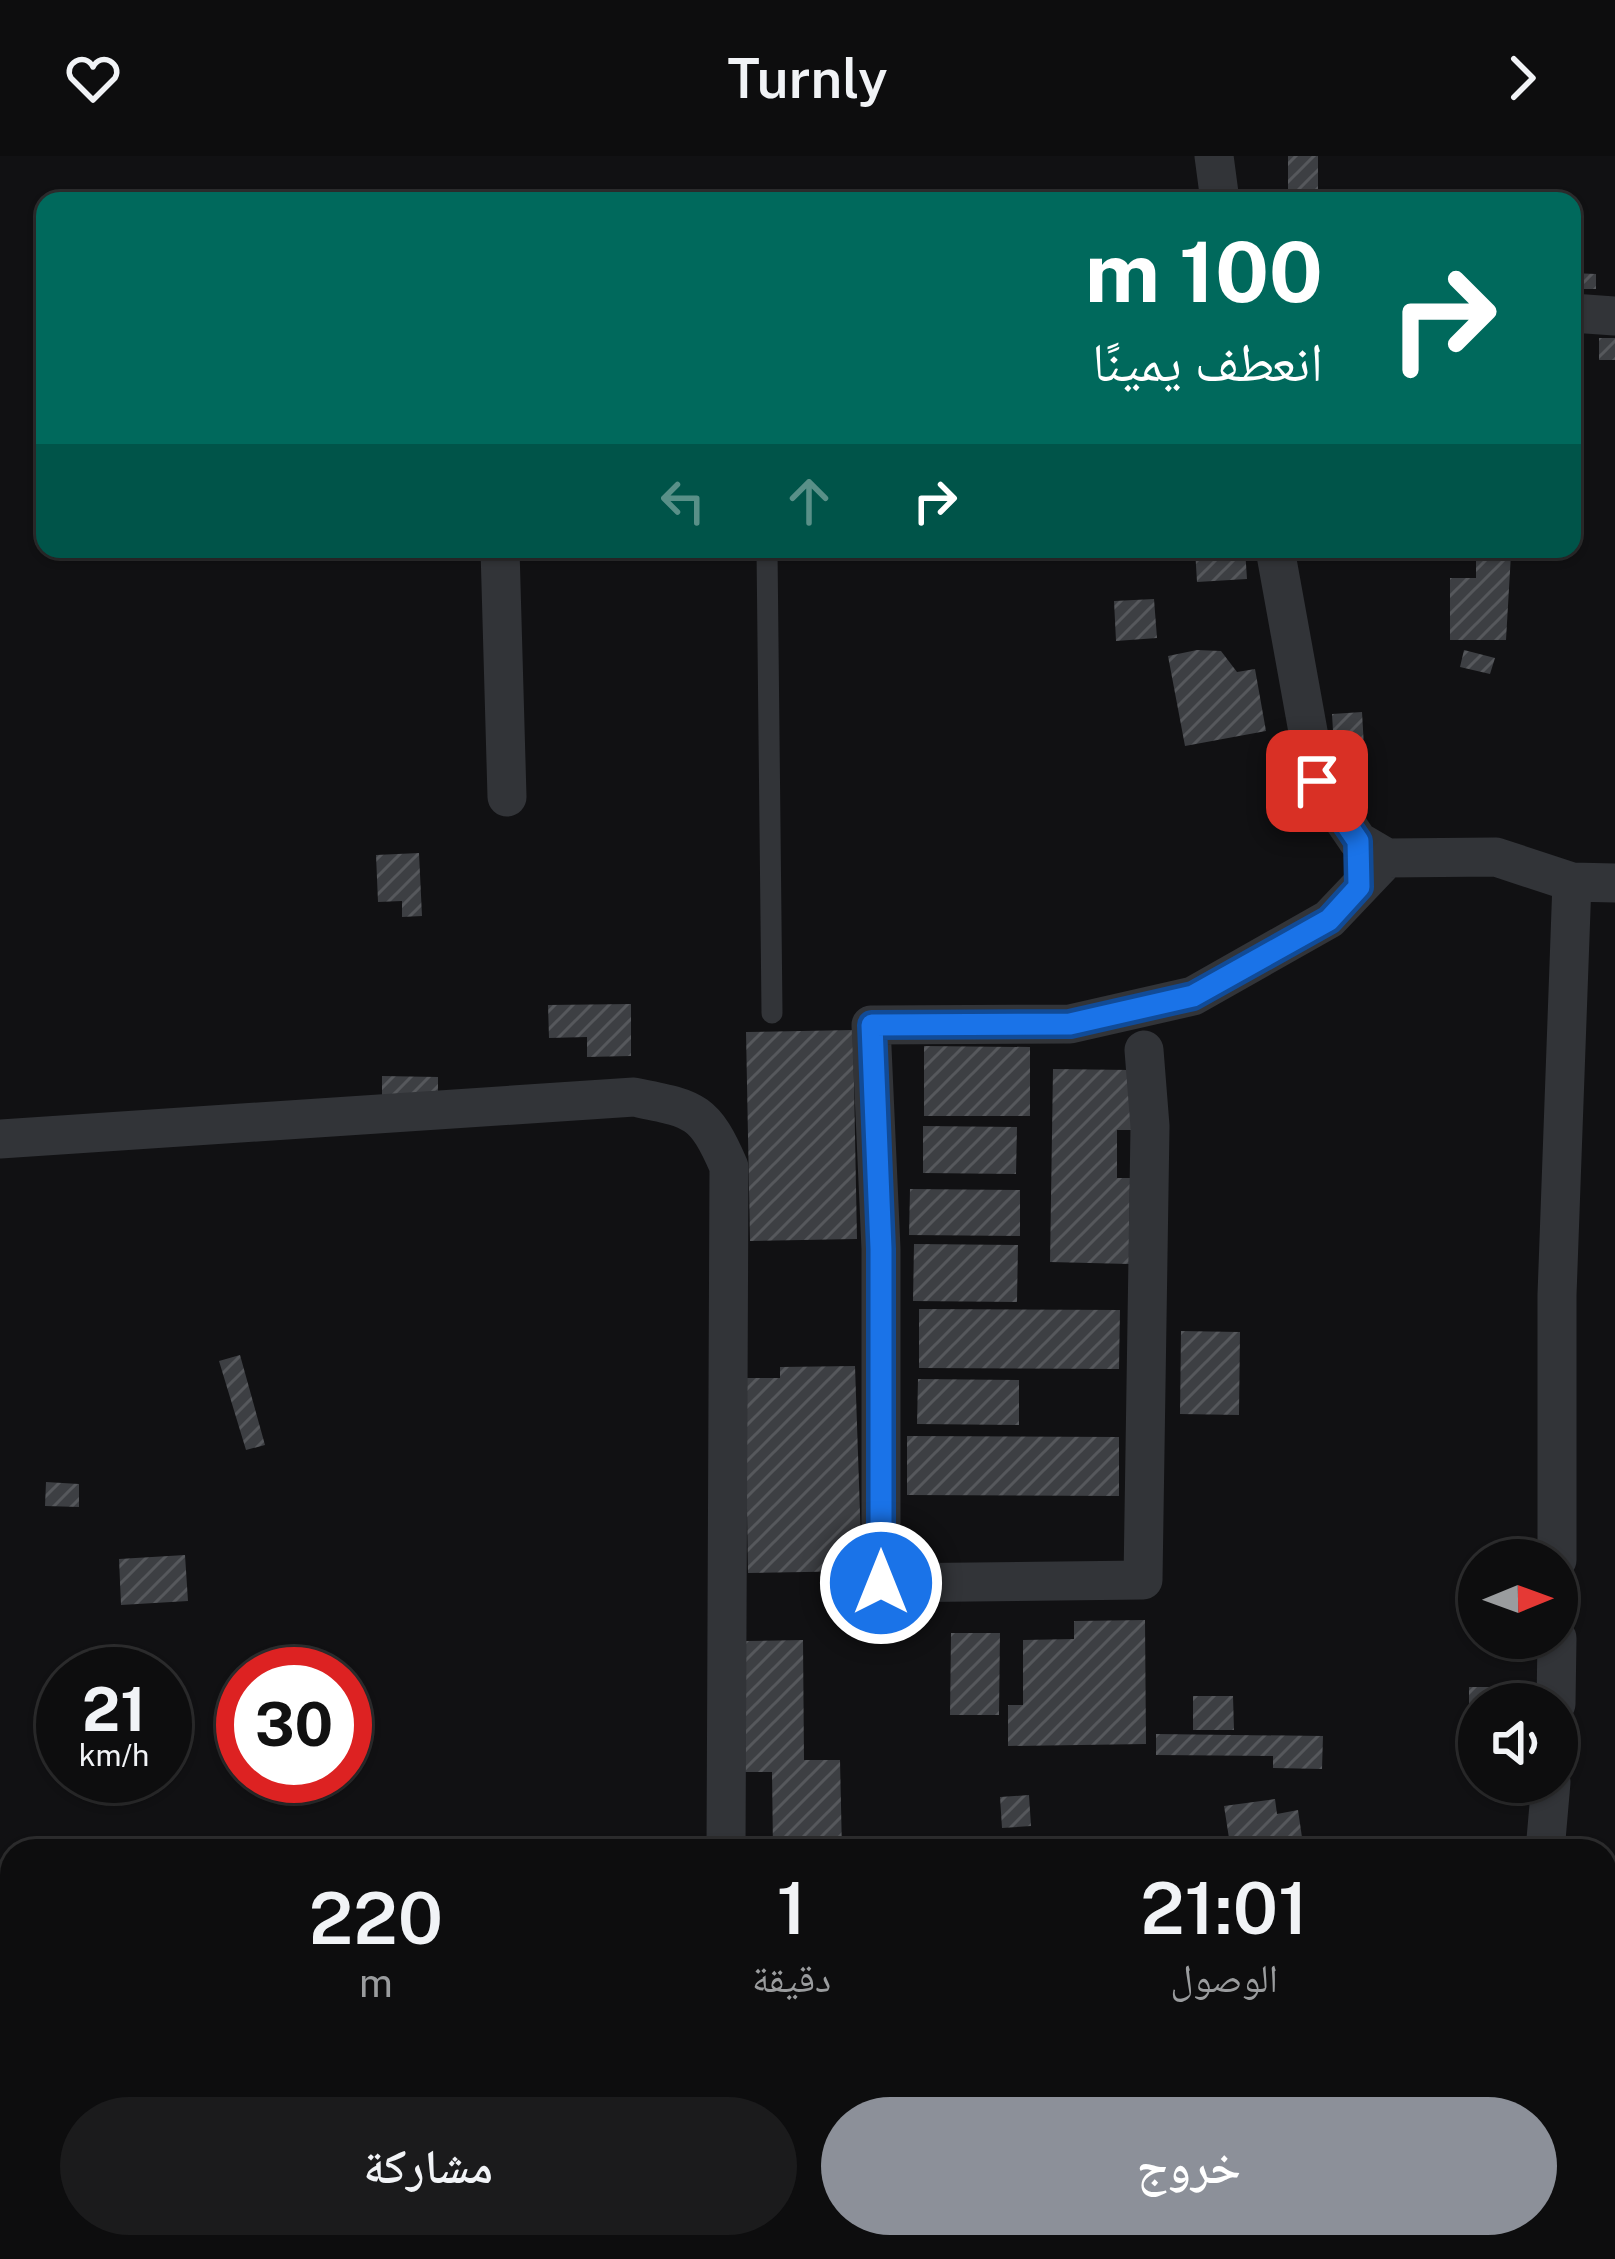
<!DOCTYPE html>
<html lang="ar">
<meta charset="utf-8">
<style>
:root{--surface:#0d0d0e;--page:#1b1b1c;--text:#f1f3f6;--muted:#9a9c9e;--line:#2d2d2e;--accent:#8c9099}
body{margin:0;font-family:"Public Sans","Noto Naskh Arabic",sans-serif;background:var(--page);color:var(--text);direction:rtl;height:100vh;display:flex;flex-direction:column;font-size:45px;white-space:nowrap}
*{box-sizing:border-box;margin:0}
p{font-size:39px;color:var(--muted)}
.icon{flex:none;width:66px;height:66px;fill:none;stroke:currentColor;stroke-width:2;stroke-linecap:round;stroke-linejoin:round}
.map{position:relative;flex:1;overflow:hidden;direction:ltr}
.sheet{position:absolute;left:0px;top:1683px;width:1617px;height:420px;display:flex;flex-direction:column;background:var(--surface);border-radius:36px 36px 0 0;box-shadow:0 3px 9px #0004,0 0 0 3px var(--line);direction:rtl}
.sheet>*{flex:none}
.guide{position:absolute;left:36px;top:36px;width:1545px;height:366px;border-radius:24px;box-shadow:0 3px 9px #0004,0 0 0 3px var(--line);direction:rtl;background:#00695c;color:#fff;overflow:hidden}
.needle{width:78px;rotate:89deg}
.controls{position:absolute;left:1458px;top:1383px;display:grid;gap:24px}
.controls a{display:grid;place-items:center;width:120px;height:120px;border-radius:50%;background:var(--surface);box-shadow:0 3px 9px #0004,0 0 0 3px var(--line);font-size:60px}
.speed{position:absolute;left:36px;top:1491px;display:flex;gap:24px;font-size:60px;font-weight:700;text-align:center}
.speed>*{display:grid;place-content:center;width:156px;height:156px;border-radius:50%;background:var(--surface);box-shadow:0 3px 9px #0004,0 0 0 3px var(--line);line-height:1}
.speed small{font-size:30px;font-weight:400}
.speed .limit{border:18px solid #d22;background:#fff;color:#111}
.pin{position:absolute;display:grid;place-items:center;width:102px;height:102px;color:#fff;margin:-51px;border-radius:24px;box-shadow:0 6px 18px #0006}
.me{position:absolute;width:132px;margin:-66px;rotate:0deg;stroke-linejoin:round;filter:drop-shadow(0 0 9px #0008)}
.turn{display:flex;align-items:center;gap:42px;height:252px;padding:0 60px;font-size:54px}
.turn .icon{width:156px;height:156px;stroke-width:2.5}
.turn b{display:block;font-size:84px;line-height:102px}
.lanes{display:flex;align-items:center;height:114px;padding:0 60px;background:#0003;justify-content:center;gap:60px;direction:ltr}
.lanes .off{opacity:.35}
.eta{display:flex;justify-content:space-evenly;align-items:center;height:204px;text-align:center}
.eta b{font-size:72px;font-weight:600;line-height:84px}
.button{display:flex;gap:24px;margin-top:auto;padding:24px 60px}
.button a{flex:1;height:138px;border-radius:72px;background:var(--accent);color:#fff;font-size:48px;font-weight:600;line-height:138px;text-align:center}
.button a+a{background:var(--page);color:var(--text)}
header{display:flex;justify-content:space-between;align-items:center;height:156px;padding:0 60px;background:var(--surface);font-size:54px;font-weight:600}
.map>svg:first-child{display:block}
.building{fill:url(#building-hatch)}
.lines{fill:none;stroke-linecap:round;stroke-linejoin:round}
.service{stroke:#323438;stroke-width:21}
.minor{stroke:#323438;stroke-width:39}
.route-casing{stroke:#114b97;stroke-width:30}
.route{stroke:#1a73e8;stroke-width:21}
</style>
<header><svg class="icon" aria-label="forward" viewBox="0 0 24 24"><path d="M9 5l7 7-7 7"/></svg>Turnly<svg class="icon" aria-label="heart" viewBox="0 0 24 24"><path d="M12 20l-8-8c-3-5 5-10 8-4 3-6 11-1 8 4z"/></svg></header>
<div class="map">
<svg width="1615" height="2103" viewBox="0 0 1615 2103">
<defs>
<pattern id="building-hatch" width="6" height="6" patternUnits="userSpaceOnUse" patternTransform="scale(3)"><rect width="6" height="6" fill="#3d3f43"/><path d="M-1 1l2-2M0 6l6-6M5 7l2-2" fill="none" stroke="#56585c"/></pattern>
</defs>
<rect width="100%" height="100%" fill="#111113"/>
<!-- building -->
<path class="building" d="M1288,0h30v45h-30z
M1572,117l24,1v15h-24z
M1599,182h16v22h-16z
M1195,393h50l2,30 -50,3z
M1476,398h35l-5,86h-56v-62h26z
M1154,443l3,39 -41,3 -2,-40z
M1197,494l24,1 16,21 18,-3 11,62 -81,15 -17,-90z
M1464,494l31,8 -5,16 -30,-7z
M1362,556l5,86 -30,2 -5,-86z
M419,697l3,63 -20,1v-16l-24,1 -2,-47z
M631,848v52l-44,1v-20l-38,1 -1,-33z
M853,874l4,209 -107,2 -4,-209z
M924,890l106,1v69h-106z
M1053,913l78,1v60h-14v48h13l-1,86 -79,-2z
M382,920l56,1v47l-56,-1z
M923,970l94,1 -1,47 -93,-1z
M910,1033l110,1v46l-111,-1z
M914,1088l104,1 -1,57 -104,-1z
M919,1153l201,1 -1,59 -200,-1z
M1181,1175l59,1 -1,83 -59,-1z
M240,1199l25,90 -19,5 -27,-89z
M855,1210l7,205 -114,2 -3,-195h35v-11z
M918,1223l101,1v45l-102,-1z
M907,1280l212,1v59l-212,-1z
M46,1326l33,2v23l-34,-1z
M185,1399l3,46 -67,4 -2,-46z
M1145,1464l1,124 -138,2v-41h15v-65l51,-1v-18z
M951,1477h49l-1,82h-49z
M803,1484l1,120h36l2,91h-69l-1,-79h-29l1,-131z
M1469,1531h28v17l-28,1z
M1193,1540h40l1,34h-41z
M1156,1578l167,2 -1,33 -49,-1v-12l-117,-1z
M1029,1639l2,31 -29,2 -2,-31z
M1275,1643l2,15 21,-4 6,41h-73l-7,-45z"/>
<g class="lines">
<!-- service -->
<path class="service" d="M767,393l5,464"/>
<!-- minor -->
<path class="minor" d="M1214,0l6,45
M1572,157l43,3
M500,393l7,248
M1275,393l42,232 41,60 29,17 109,-1 76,25 43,1
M1144,894l6,76 -7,454 -262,3v-334l-10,-224 199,-1 123,-28 136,-77 58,-61
M0,983l634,-42c60,12 70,12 95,70l-3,684
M1557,1404v-265l15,-413
M1556,1548l1,-66
M1545,1695l6,-69
M717,2103v-12"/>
</g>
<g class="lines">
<defs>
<path id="route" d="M881,1427v-334l-9,-224 198,-1 123,-28 136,-76 30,-33 -1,-46 -41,-60"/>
</defs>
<!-- route casing -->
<use href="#route" class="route-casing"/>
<!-- route -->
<use href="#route" class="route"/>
</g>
</svg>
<div class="controls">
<a><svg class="needle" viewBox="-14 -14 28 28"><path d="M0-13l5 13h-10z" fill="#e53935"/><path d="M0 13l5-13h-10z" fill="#9a9c9e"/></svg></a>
<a><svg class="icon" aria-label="sound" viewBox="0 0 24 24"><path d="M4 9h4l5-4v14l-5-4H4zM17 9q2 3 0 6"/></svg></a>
</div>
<div class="speed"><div>21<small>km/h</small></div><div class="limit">30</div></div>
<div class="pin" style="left:1317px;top:625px;background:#d93025"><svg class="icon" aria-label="arrive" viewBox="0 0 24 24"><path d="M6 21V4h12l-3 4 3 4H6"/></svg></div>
<svg class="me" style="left:881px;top:1427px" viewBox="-20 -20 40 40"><circle r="17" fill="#1a73e8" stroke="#fff" stroke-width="3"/><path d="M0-11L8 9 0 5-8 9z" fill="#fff"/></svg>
<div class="guide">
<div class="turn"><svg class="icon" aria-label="right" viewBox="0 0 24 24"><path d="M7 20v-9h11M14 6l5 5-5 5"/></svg><div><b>100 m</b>انعطف يمينًا</div></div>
<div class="lanes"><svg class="icon off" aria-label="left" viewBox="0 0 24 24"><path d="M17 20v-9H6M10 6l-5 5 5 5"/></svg><svg class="icon off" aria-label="ahead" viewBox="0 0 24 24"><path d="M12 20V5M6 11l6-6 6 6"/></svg><svg class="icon" aria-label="right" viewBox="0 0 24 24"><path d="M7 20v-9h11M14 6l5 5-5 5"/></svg></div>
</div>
<section class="sheet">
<div class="eta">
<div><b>21:01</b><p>الوصول</p></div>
<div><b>1</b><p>دقيقة</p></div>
<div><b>220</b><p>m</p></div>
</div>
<div class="button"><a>خروج</a><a>مشاركة</a></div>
</section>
</div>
